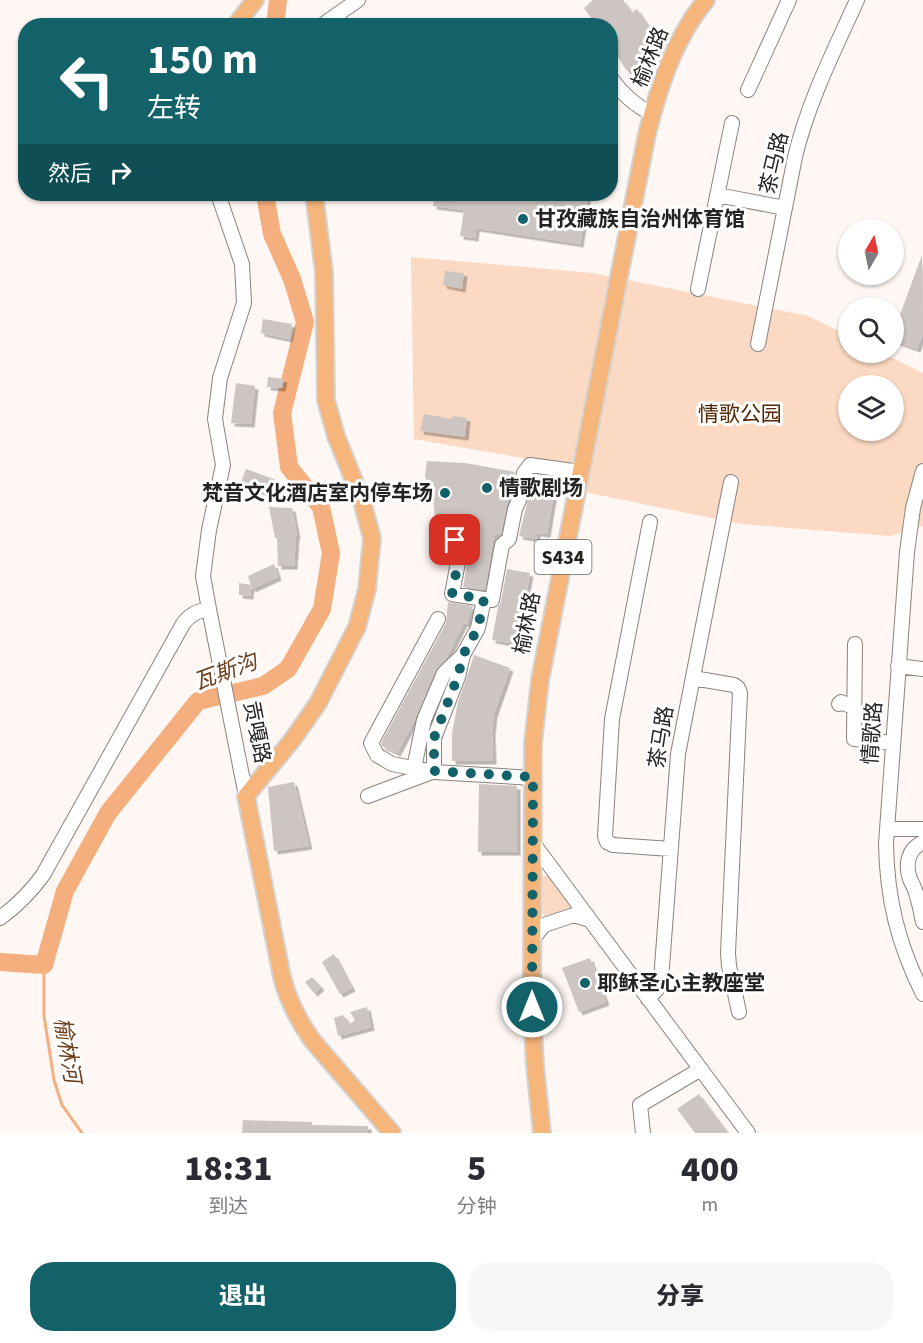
<!DOCTYPE html>
<html lang="zh">
<meta charset="utf-8">
<style>
:root{--surface:#fff;--page:#f7f7f7;--text:#2b2b33;--muted:#7c7c81;--accent:#13626a}
body{margin:0;font-family:"Source Sans 3","Noto Sans SC",sans-serif;background:var(--page);color:var(--text);height:100vh;display:flex;flex-direction:column;font-size:22px;white-space:nowrap}
*{box-sizing:border-box;margin:0}
p{font-size:20px;color:var(--muted)}
.icon{flex:none;width:33px;height:33px;fill:none;stroke:currentColor;stroke-width:2;stroke-linecap:round;stroke-linejoin:round}
.map{position:relative;height:1133px;overflow:hidden}
.side{display:flex;flex-direction:column;background:var(--surface);flex:1}
.side>*{flex:none}
.banner{position:absolute;left:18px;top:18px;width:600px;height:183px;border-radius:24px;box-shadow:0 2px 4px #0004;background:#13626a;color:#fff;overflow:hidden}
.needle{width:39px;rotate:9deg}
.buttons{position:absolute;left:838px;top:219px;display:grid;gap:12px}
.buttons a{display:grid;place-items:center;width:66px;height:66px;border-radius:50%;background:var(--surface);box-shadow:0 2px 4px #0004;font-size:30px}
.pin{position:absolute;display:grid;place-items:center;width:51px;height:51px;color:#fff;margin:-26px;border-radius:12px;box-shadow:0 3px 9px #0006}
.me{position:absolute;width:66px;margin:-33px;rotate:0deg;stroke-linejoin:round;filter:drop-shadow(0 0 4px #0008)}
.turn{display:flex;align-items:center;gap:21px;height:126px;padding:0 30px;font-size:27px}
.turn .icon{width:78px;height:78px;stroke-width:2.5}
.turn b{display:block;font-size:42px;line-height:51px}
.then{display:flex;align-items:center;height:57px;padding:0 30px;background:#0003;gap:12px;font-size:22px}
.eta{display:flex;justify-content:space-evenly;align-items:center;height:102px;text-align:center}
.eta b{font-size:36px;font-weight:800;line-height:42px}
.action{display:flex;gap:12px;margin-top:auto;padding:12px 30px}
.action a{flex:1;height:69px;border-radius:24px;background:var(--accent);color:#fff;font-size:24px;font-weight:800;line-height:69px;text-align:center}
.action a+a{background:var(--page);color:var(--text)}
.map>svg:first-child{display:block}
.green{fill:#fbd9c2;fill-rule:evenodd}
.lines{fill:none;stroke-linecap:round;stroke-linejoin:round}
.stream{stroke:#f5ae7d;stroke-width:3}
.river{stroke:#f5ae7d;stroke-width:18}
.building{fill:#ccc5c1;filter:url(#shadow)}
.minor-casing{stroke:#89837f;stroke-width:16}
.major-casing{stroke:#d3d3d3;stroke-width:20}
.minor{stroke:#fff;stroke-width:14}
.major{stroke:#f5b57b;stroke-width:16}
.route{stroke:#13626a;stroke-width:10;stroke-dasharray:0 18}
.poi-dot{fill:#13626a;stroke:#fff;stroke-width:2}
.labels{text-anchor:middle;stroke-width:6;stroke-linejoin:round;paint-order:stroke}
.shield{fill:#fff;stroke:#666564;stroke-width:1.5}
.shield-label{font-size:20px;font-weight:bold;fill:#252321}
.street-label{font-size:21px;fill:#252321;stroke:#fff}
.poi-label{font-size:21px;font-weight:bold;fill:#252321;stroke:#fff;text-anchor:start}
.park-label{font-size:21px;fill:#522700;stroke:#fff}
.water-label{font-size:22px;font-style:italic;fill:#6b3d19;stroke:#fff}
</style>
<div class="map">
<svg width="923" height="1133" viewBox="0 0 923 1133">
<defs>
<filter id="shadow"><feDropShadow dx="3.5" dy="3.5" stdDeviation="0" flood-color="#0004"/></filter>
</defs>
<rect width="100%" height="100%" fill="#fef7f3"/>
<!-- green -->
<path class="green" d="M411,257l182,16 215,43 41,20v16l33,1 41,20v153l-33,10 -149,-12 -152,-31 -15,-26 -160,-28zM849,386h45v44h-45z
M547,875l23,28v7l-24,7 -3,-3 -2,-35 1,-2z"/>
<g class="lines">
<!-- stream -->
<path class="stream" d="M44,965v51l10,64 8,25 20,28"/>
<!-- river -->
<path class="river" d="M275,26l3,-26
M0,962l44,3 21,-74 43,-78 90,-112 65,-15 25,-17 34,-60 9,-56 -10,-46 -32,-40 -7,-54 23,-91 -13,-43 -20,-45 -7,-40"/>
</g>
<!-- building -->
<path class="building" d="M593,0h30l9,13 5,-4 25,37 -35,25 -17,-25v-20h-13l-13,-18z
M435,194h153l-8,50 -104,-16 -1,10 -15,-2 4,-26 -31,-4z
M922,255l1,78 -6,16 -23,-8v-10z
M445,271l19,2 -2,16 -19,-4z
M263,319l29,5 -3,15 -28,-6z
M268,377l16,2 -2,9 -15,-1z
M236,383l19,3 -4,38 -20,-1z
M424,414l28,5 1,-3 14,2 -2,19 -45,-6z
M427,461l38,2 50,9 -5,25 -4,10 -5,27 -2,1h-5l-9,55 -22,-3 5,-28 -1,-9 3,-19 -5,-1 1,-5 -5,-1v-4l-6,-5 -5,-1 -6,5 -9,-1 -2,-21 -5,-9 -3,-13z
M246,469l30,11 -4,15 -32,-10z
M544,484l11,2 -8,48 -10,-1 -1,6 -17,-3 12,-50 12,3z
M269,507l23,1 5,28h-1l-2,30h-16l-1,-28h-2z
M274,564l4,13 -26,12 -4,-13z
M507,569l23,4 -13,71 -25,-4 6,-33 3,-5z
M239,583l12,2 -1,11 -11,-1z
M448,602l25,4 -5,12 -1,6 -3,-1 -18,36 -10,10 -21,50 -18,34 -15,-7 -1,-3 65,-120z
M474,655l36,13 -16,46 -2,18 1,29h-41v-28l6,-31 8,-22z
M294,782l15,64 -35,5 -6,-64z
M479,784l38,2v66h-39z
M334,954l18,34 -12,6 -18,-32z
M590,958l16,44 -27,10 -17,-44z
M312,977l9,10 -7,6 -9,-11z
M367,1007l4,20 -33,9 -4,-18 9,-3 7,9 5,-4 -5,-8z
M699,1094l29,39h-33l-18,-24z
M243,1120l69,2v3l56,1v7h-126z"/>
<g class="lines">
<defs>
<path id="minor" d="M321,26l37,-26
M610,77c12,17 24,28 42,37
M748,90l41,-90
M717,195l68,13
M698,289l34,-166
M758,344l37,-187c13,-55 39,-106 62,-157
M923,471l-10,37 -6,44 -21,292c1,55 12,100 37,150
M650,522l-38,197 -7,117 2,6 6,3 58,4
M452,523l7,34 -7,37 32,5
M209,609l-6,-33 6,-46 14,-65 -8,-46 5,-41 24,-75 -2,-39 -24,-70
M855,644l-1,95 39,4
M898,666l25,3
M693,678l41,7 4,3 2,5 -12,260 1,13 10,46
M839,704l2,-2 14,6
M414,768l10,-48 20,-47 19,-18
M434,772l-42,-8 -15,-9 -6,-12 67,-124
M533,778l-99,-6v-34l24,-61 5,-22 15,-27 6,-29 8,1 10,-55 7,-6 6,-30 4,-9 5,-27 6,-8 50,7
M368,796l64,-24
M887,829h36
M923,842c-15,7 -18,22 -13,37 2,5 5,9 6,14 3,9 5,19 7,29
M533,843l215,290
M0,918c18,-13 30,-25 43,-43l140,-251c7,-10 15,-13 26,-15l37,187
M532,940l12,-15 30,-10 16,5
M648,999l10,-11 3,-8 17,-226 53,-272
M643,1133l-3,-28 61,-36"/>
<path id="major" d="M235,26l20,-26
M314,194l10,78 2,128 10,36 25,62 11,40 -5,51 -10,38 -39,76 -25,36 -47,57 36,181c6,24 16,43 30,63l80,93
M542,1133l-7,-67 -3,-59 1,-264 7,-63 107,-546c12,-48 27,-95 59,-134"/>
</defs>
<!-- minor casing -->
<use href="#minor" class="minor-casing"/>
<!-- major casing -->
<use href="#major" class="major-casing"/>
<!-- minor -->
<use href="#minor" class="minor"/>
<!-- major -->
<use href="#major" class="major"/>
</g>
<g class="lines">
<!-- route -->
<path class="route" d="M455,540l4,17 -7,37 32,5 -6,29 -15,27 -5,21 -24,62v33l99,6 -1,230"/>
</g>
<!-- markers -->
<g class="poi-dot">
<circle cx="523" cy="219" r="6"/>
<circle cx="487" cy="488" r="6"/>
<circle cx="445" cy="493" r="6"/>
<circle cx="585" cy="983" r="6"/>
</g>
<g class="labels">
<!-- shield labels -->
<rect class="shield" x="534.5" y="540" width="57" height="34" rx="4.5"/>
<g class="shield-label">
<text x="563" y="564">S434</text>
</g>
<!-- street labels -->
<g class="street-label">
<text transform="translate(650 57) rotate(-68)" y="7">榆林路</text>
<text transform="translate(774 163) rotate(-77)" y="7">茶马路</text>
<text transform="translate(527 623) rotate(-79)" y="7">榆林路</text>
<text transform="translate(257 732) rotate(79)" y="7">贡嘎路</text>
<text transform="translate(872 733) rotate(-86)" y="7">情歌路</text>
<text transform="translate(661 737) rotate(-81)" y="7">茶马路</text>
</g>
<!-- poi labels -->
<g class="poi-label">
<text x="535" y="226">甘孜藏族自治州体育馆</text>
<text x="499" y="495">情歌剧场</text>
<text x="433" y="500" text-anchor="end">梵音文化酒店室内停车场</text>
<text x="597" y="990">耶稣圣心主教座堂</text>
</g>
<!-- park labels -->
<g class="park-label">
<text x="740" y="421">情歌公园</text>
</g>
<!-- water labels -->
<g class="water-label">
<text transform="translate(225 671) rotate(-20)" y="8">瓦斯沟</text>
<text transform="translate(68 1050) rotate(80)" y="8">榆林河</text>
</g>
</g>
</svg>
<div class="buttons">
<a><svg class="needle" viewBox="-14 -14 28 28"><path d="M0-13l5 13h-10z" fill="#e53935"/><path d="M0 13l5-13h-10z" fill="#7c7c81"/></svg></a>
<a><svg class="icon" aria-label="search" viewBox="0 0 24 24"><circle cx="10" cy="10" r="6"/><path d="M15 15l6 6"/></svg></a>
<a><svg class="icon" aria-label="layers" viewBox="0 0 24 24"><path d="M12 4l9 5-9 5-9-5zM3 14l9 5 9-5"/></svg></a>
</div>
<div class="pin" style="left:455px;top:540px;background:#d93025"><svg class="icon" aria-label="arrive" viewBox="0 0 24 24"><path d="M6 21V4h12l-3 4 3 4H6"/></svg></div>
<svg class="me" style="left:532px;top:1007px" viewBox="-20 -20 40 40"><circle r="17" fill="#13626a" stroke="#fff" stroke-width="3"/><path d="M0-11L8 9 0 5-8 9z" fill="#fff"/></svg>
<div class="banner">
<div class="turn"><svg class="icon" aria-label="left" viewBox="0 0 24 24"><path d="M17 20v-9H6M10 6l-5 5 5 5"/></svg><div><b>150 m</b>左转</div></div>
<div class="then">然后<svg class="icon" aria-label="right" viewBox="0 0 24 24"><path d="M7 20v-9h11M14 6l5 5-5 5"/></svg></div>
</div>
</div>
<section class="side">
<div class="eta">
<div><b>18:31</b><p>到达</p></div>
<div><b>5</b><p>分钟</p></div>
<div><b>400</b><p>m</p></div>
</div>
<div class="action"><a>退出</a><a>分享</a></div>
</section>
